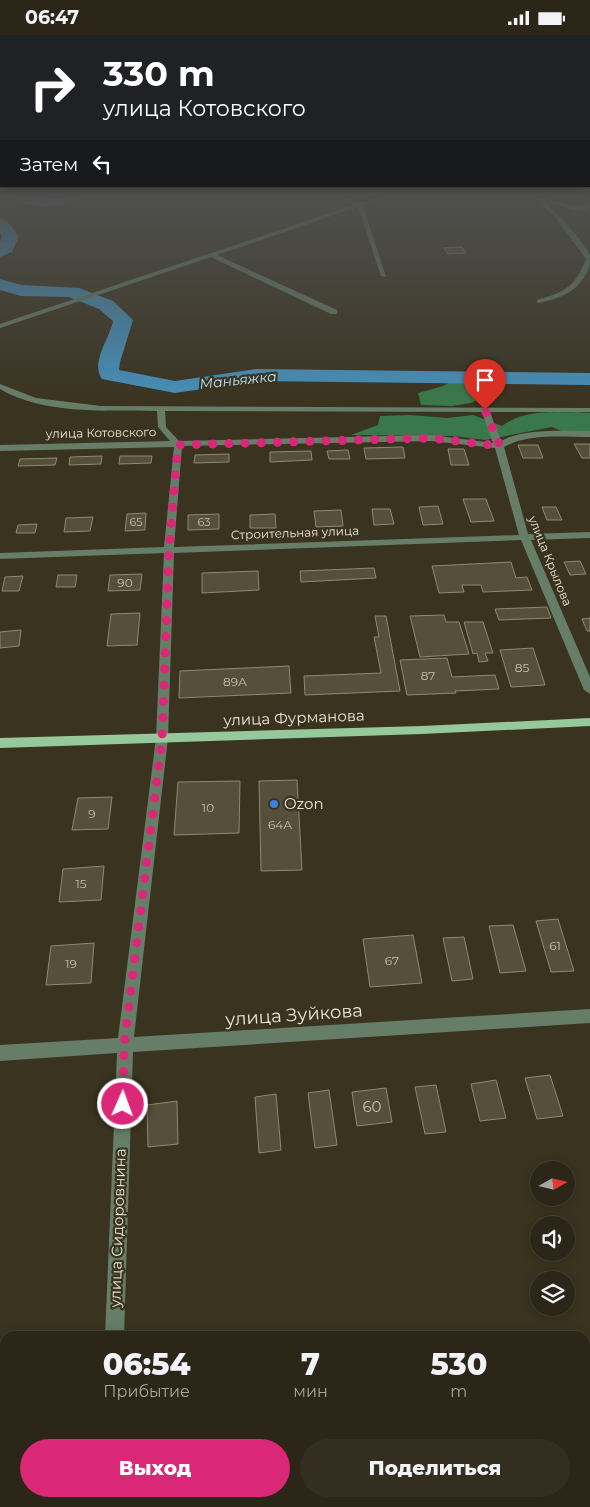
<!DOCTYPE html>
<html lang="ru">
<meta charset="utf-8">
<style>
:root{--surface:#2c2618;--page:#342e21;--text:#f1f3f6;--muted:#a6a5a2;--line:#484337;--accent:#db2777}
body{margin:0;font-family:Montserrat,sans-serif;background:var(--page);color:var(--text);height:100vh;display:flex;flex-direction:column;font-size:19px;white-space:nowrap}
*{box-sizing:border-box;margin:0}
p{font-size:16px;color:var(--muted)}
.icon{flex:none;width:28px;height:28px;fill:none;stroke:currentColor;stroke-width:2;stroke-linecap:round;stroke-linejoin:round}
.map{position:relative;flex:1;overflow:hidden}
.drawer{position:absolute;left:0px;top:1296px;width:590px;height:176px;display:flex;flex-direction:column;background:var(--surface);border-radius:15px 15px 0 0;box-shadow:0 2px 12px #0003,0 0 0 1px var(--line)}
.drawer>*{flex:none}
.top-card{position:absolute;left:0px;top:0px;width:590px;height:152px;box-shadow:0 2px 12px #0003,0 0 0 1px var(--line);background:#202124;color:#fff;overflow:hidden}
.needle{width:32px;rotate:82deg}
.fabs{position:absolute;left:530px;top:1126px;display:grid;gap:10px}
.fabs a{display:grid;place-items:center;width:45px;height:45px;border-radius:50%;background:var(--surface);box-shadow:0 2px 12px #0003,0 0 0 1px var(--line);font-size:25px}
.pin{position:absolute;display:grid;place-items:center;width:42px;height:42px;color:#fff;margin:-51px -21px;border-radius:50% 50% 50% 0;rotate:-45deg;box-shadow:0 0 5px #0007}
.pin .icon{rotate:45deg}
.me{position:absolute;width:55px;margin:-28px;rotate:2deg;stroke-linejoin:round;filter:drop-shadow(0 0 4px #0008)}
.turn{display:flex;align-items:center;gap:18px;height:105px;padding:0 20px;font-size:22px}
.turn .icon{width:65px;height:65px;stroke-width:2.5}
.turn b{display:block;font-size:35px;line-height:42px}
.then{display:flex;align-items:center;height:48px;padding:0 20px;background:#0003;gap:10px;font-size:19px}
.eta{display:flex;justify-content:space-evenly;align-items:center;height:85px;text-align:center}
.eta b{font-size:30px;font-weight:800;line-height:35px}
.action{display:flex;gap:10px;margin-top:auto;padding:10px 20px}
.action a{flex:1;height:58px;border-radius:30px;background:var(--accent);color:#fff;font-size:20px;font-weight:800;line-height:58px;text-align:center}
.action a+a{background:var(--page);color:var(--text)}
.status{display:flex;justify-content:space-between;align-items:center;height:35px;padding:0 25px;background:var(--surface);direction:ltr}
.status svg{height:14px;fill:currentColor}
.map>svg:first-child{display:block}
.forest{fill:#39784a}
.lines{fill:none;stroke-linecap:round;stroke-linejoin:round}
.river{fill:#4690ba;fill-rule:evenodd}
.building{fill:#564f3a;stroke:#908872}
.minor{fill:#667e68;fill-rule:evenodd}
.major{fill:#95c89a;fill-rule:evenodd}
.route{stroke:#db2777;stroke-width:9;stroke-dasharray:0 16.2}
.shop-dot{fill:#3f7fe0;stroke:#3a3320;stroke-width:2}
.labels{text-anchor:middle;stroke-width:4.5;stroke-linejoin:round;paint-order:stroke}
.far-number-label{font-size:11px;fill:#c5c0b1}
.far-street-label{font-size:12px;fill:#eae6d9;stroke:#3a3320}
.number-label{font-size:12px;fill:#c5c0b1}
.far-water-label{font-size:14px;font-style:italic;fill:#bde2fa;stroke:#3a3320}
.street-label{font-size:15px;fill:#eae6d9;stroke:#3a3320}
.poi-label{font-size:15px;fill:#eae6d9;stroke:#3a3320;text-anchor:start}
.near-number-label{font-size:15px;fill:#c5c0b1}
.near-street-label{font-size:18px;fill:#eae6d9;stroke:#3a3320}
</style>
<div class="status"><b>06:47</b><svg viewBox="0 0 49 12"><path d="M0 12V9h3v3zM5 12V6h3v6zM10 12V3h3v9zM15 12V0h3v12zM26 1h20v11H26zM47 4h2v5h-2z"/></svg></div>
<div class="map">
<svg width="590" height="1472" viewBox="0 0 590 1472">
<rect width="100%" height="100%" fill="#3a3320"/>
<!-- forest -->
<path class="forest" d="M456,344l29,1 9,4 -2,7 -21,12 -19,3 -31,-1 -3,-12 25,-7z
M577,377l13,1v19h-26l-12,-5 -67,13 -31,-4 -103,-1 27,-10 2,-9 30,-1 37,3 26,-3 29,11c23,-17 48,-13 75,-14z"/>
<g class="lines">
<!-- river -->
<path class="river" d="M9,160l45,3 28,-3c-12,16 -62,14 -73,0z
M0,183l6,2 13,16 -7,16 -12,5v-15l2,-6 -2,-3z
M0,244l22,6 57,3 34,13 20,19 -13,42 -1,8 56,11 81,-12 334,4v12l-334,-4 -81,12 -73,-14c-12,-16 8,-41 11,-58l-14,-12 -30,-12 -48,-1 -21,-6z"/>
</g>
<!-- building -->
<path class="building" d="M462,212l4,6 -18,1 -4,-6z
M574,409h16v14h-8z
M518,410h20l5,13h-20z
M403,412l2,11 -39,1 -2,-11z
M448,414h16l5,16h-18z
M348,415l2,9h-21l-2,-8z
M311,416l1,9 -42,2v-10z
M229,419v8l-35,1 1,-8z
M102,421l-1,8 -32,1 1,-8z
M120,421h32l-1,7 -32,1z
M57,423l-2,7 -37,1 2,-7z
M463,464h23l8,22 -23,1z
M438,471l5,18 -20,1 -4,-18z
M542,472h14l6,13h-15z
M372,474h18l4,15 -20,1z
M341,475l2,16 -27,1 -2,-16z
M146,478l-1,17 -20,1 2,-17z
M219,479v15l-31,1v-15z
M275,479l1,14h-26v-13z
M93,482l-3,14 -26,1 2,-14z
M37,489l-2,9h-19l2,-8z
M580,526l6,13 -16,1 -6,-13z
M511,527l5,16 11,-1 5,13 -49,2 -2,-7h-19l2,7 -25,1 -7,-27z
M374,533l2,10 -75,4 -1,-11z
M258,536l1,19 -57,3v-20z
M142,539l-2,16 -32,1 2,-16z
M58,540h19l-2,12h-19z
M23,541l-4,15h-17l3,-14z
M547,572l4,11 -52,2 -4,-11z
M140,578l-3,32 -30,1 4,-32z
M444,580l2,7h13l10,32 -49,3 -10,-41z
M375,581h11l14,75 -95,4 -1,-19 77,-3 -7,-36h5z
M590,583v13h-3l-5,-12z
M464,587h19l10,31h-8l3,8 -9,1 -2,-9 -4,1z
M21,595l-2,16 -19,2v-16z
M533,613l12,37 -34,2 -11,-37z
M447,623l5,19 43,-2 4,14 -44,2 1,2 -49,2 -7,-35z
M289,631l2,27 -112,5 1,-27z
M297,745l5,90 -41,1 -2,-90z
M240,746l-1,52 -65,2 4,-53z
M112,762l-4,32 -36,1 6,-32z
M104,831l-3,34 -42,2 4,-33z
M558,884l16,52 -23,1 -15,-51z
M513,890l13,46 -26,2 -11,-47z
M413,900l9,48 -52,4 -7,-48z
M464,902l9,42 -21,2 -9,-43z
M94,908l-3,40 -45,2 5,-39z
M550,1040l13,41 -26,3 -12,-41z
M496,1045l10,38 -26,3 -9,-37z
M436,1050l10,47 -21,2 -10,-47z
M386,1053l6,34 -35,4 -5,-34z
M329,1055l8,55 -22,3 -7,-55z
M276,1059l5,56 -22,3 -4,-56z
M177,1066l1,43 -30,3 -1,-42z"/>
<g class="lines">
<!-- minor -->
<path class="minor" d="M334,160h9l17,8 22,-8h10l-29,11 23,71 -5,-1 -23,-69 -141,48 120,55v4h-6l-120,-57 -211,71v-4l354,-119z
M523,160c23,0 45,15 67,9v4l-11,3 -34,-9c11,10 40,41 45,53 0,5 0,11 -2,15 -10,22 -27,28 -49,33l-2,-1v-2c28,-8 38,-13 49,-41l-31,-42 -18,-17z
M0,349l36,14 65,8 489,2v4h-100l11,29c22,-13 64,-10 89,-10v6c-27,0 -62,-4 -86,10l24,87 62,-2v6l-59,2 59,137v17l-6,-4 -63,-150 -347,13 -6,185 -34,299 456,-28v14l-457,29 -9,284h-19l12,-283 -117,8v-16l118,-7 38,-300 8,-185 -164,6v-6l164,-6 10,-100 -174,4v-6l170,-4 -12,-14 -1,-16c-49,-1 -114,4 -157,-22zM165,376l317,1 11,31 -62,-8 -252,6 -13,-14zM431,406l64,7 24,87 -345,12 8,-101z
M98,1468h21l1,4h-22z"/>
<!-- major -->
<path class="major" d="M590,683v8l-168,8 -422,14v-10l422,-12z"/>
</g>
<!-- sky -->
<linearGradient id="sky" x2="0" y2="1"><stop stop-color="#201c12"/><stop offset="0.44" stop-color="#4f504e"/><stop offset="1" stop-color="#4f504e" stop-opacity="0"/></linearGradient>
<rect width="590" height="367" fill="url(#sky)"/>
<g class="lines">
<!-- route -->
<path class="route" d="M123,1069l1,-58 38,-307 7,-189 9,-105 253,-7 69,8 -15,-36"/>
</g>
<!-- markers -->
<circle class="shop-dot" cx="274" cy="769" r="5"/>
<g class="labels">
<!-- far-number labels -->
<g class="far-number-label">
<text x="136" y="491">65</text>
<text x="204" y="491">63</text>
</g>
<!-- far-street labels -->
<g class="far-street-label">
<text transform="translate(101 398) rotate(-1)" y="4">улица Котовского</text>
<text transform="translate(295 498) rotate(-2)" y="4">Строительная улица</text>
<text transform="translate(550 526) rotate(68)" y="4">улица Крылова</text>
</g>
<!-- number labels -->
<g class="number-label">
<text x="125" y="552">90</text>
<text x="522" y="637">85</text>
<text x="428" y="645">87</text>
<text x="235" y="651">89А</text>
<text x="208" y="777">10</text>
<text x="92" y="783">9</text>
<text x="280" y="794">64А</text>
<text x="81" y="853">15</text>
<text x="555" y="915">61</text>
<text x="392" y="930">67</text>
<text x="71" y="933">19</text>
</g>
<!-- far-water labels -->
<g class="far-water-label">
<text transform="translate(238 345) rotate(-6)" y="5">Маньяжка</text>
</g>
<!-- street labels -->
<g class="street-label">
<text transform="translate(294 683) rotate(-2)" y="5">улица Фурманова</text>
<text transform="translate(118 1193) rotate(-88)" y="5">улица Сидоровнина</text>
</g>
<!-- poi labels -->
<g class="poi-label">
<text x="284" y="774">Ozon</text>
</g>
<!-- near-number labels -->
<g class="near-number-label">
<text x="372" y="1077">60</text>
</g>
<!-- near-street labels -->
<g class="near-street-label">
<text transform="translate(294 980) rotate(-4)" y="6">улица Зуйкова</text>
</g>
</g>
</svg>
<div class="fabs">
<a><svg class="needle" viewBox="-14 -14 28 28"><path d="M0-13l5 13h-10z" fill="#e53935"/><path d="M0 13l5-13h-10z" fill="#a6a5a2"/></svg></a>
<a><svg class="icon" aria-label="sound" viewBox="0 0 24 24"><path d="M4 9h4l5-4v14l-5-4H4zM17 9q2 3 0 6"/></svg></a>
<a><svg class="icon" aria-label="layers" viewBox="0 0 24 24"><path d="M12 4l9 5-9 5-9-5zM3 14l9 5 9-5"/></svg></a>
</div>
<div class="pin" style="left:485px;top:375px;background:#d93025"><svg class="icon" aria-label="arrive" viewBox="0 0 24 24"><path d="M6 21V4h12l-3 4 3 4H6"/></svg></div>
<svg class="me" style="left:123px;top:1069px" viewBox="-20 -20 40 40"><circle r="17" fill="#db2777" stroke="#fff" stroke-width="3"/><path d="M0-11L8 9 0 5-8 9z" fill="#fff"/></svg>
<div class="top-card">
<div class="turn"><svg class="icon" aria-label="right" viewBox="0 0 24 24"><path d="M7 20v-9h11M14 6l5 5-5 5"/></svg><div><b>330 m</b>улица Котовского</div></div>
<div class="then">Затем<svg class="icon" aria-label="left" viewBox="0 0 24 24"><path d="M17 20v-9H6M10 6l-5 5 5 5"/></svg></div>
</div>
<section class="drawer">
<div class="eta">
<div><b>06:54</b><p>Прибытие</p></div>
<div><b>7</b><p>мин</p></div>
<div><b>530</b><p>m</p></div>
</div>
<div class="action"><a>Выход</a><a>Поделиться</a></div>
</section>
</div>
